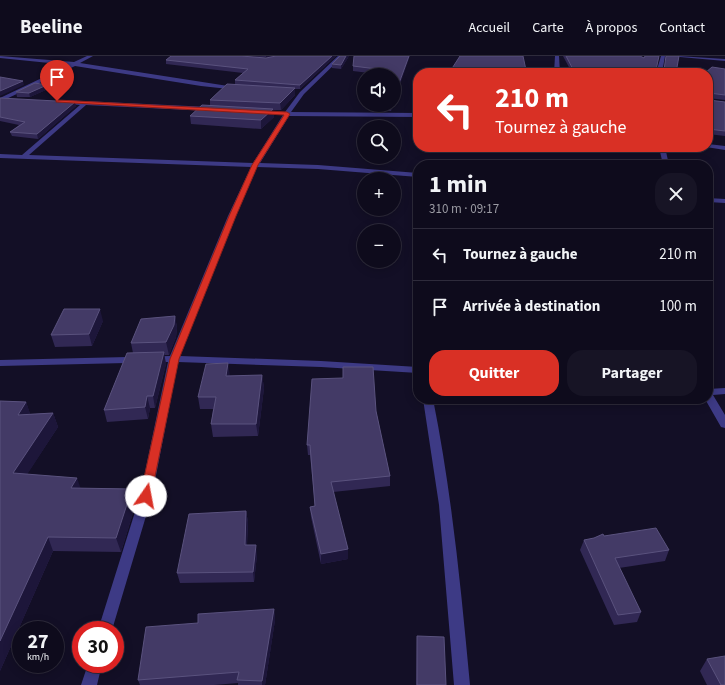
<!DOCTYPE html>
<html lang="fr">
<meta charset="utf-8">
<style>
:root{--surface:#0e0b1c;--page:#171425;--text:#f1f3f6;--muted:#9b9ba3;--line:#2e2b3b;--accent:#d93025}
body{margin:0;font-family:"Source Sans 3",sans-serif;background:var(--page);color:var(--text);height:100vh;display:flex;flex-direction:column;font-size:15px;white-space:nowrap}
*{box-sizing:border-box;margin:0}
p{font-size:13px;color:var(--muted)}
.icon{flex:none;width:22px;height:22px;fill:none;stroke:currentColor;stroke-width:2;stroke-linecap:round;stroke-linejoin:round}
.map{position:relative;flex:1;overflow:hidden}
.panel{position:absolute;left:413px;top:104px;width:300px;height:244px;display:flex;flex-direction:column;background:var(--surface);border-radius:16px;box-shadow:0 2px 10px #0003,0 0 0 1px var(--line)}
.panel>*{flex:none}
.banner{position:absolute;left:413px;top:12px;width:300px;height:84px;border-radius:16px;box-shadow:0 2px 10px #0003,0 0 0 1px var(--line);background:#d93025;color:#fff;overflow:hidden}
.controls{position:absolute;left:357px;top:12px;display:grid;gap:8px}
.controls a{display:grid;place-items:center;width:44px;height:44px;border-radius:50%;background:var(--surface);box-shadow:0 2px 10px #0003,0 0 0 1px var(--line);font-size:20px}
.speed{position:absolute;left:12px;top:565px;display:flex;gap:8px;font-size:20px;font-weight:700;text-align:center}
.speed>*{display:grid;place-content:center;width:52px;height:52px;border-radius:50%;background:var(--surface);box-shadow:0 2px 10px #0003,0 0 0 1px var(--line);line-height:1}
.speed small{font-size:10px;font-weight:400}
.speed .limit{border:6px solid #d22;background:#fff;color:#111}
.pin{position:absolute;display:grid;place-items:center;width:34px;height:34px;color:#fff;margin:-41px -17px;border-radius:50% 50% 50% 0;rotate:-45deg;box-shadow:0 0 4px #0007}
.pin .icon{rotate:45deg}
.me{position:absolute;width:44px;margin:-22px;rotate:12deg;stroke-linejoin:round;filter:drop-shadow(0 0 3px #0008)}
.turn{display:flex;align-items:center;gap:14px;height:84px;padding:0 16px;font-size:18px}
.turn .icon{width:52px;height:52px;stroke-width:2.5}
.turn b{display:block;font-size:28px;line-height:34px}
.round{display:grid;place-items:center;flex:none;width:42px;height:42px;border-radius:16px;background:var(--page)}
.headline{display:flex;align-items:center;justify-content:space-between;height:68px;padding:0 16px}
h1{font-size:24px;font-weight:700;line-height:30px}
.button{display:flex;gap:8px;margin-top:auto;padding:8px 16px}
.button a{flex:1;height:46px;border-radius:16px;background:var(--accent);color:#fff;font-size:16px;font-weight:700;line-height:46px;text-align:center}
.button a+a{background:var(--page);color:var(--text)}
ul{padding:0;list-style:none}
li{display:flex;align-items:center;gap:12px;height:52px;padding:0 16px;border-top:1px solid var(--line)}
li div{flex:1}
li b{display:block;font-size:15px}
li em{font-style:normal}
header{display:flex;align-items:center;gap:24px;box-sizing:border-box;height:56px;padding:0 20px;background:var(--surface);border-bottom:1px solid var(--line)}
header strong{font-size:19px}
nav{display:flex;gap:22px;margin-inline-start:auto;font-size:14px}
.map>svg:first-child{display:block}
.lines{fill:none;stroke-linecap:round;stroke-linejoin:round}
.street{fill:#3d3a85;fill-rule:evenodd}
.wall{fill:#312854;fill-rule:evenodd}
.shaded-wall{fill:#1d163a}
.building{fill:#433a66;stroke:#5a527e}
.route{fill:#d93025;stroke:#8d1f18}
</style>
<header>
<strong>Beeline</strong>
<nav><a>Accueil</a><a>Carte</a><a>À propos</a><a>Contact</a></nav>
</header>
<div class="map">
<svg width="725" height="629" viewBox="0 0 725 629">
<rect width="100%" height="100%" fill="#130f26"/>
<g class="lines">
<!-- street -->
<path class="street" d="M0,0l74,6 13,-6h6l-13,7 161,25 -3,2 -37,-4 -126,-20 -75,36v-4l69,-33 -69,-7z
M338,0h5l-39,38 -13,18 127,1v4l-129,-1 -29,47 58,2 100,8v4l-100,-8 -61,-2 -21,49 -56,140 141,5 97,6v6l-97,-6 -143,-5 -26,134 -40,134h-14l42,-134 28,-134 -168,4v-6l170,-4 58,-140 23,-49 -251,-9v-4l22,1 58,-50 -20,-2v-2l2,-1 148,7 3,2 -3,2 -124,-6 -57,50 224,8 30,-48 -23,-1 -2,-1v-2l27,1 15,-20z
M555,0h4l1,17h-6z
M661,0h4l-3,17h-6z
M678,0l47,3v2l-45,-4z
M708,88l17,2v4l-19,-3h2z
M659,91h6l4,18h-6z
M708,142l17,1v4l-17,-1z
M725,332v6l-12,1 12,20v13l-4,-1 -16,-28h3v-10z
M423,343h10c19,95 28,190 37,286h-16l-15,-180z
M88,608h14l-5,21h-16z"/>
</g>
<!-- wall -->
<path class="wall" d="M171,0h165l-36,33h-5v6l-14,15h-8l1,7 -13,12 -70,-5 -1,-8 20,-11v-5l25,-16v-4l8,-7 -77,-9v-4zM243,0l23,1 8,-1 -8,2z
M349,0l-8,13 -9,-1v-4z
M410,0l-33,18 -24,-3v-5z
M563,0h77l16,14h8l2,-14h13l-3,17h-104z
M725,13v31l-17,-2v-25z
M48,33l-18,8h-13l-1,-5z
M0,42l76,8 -38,33 -26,-3 -2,-4 9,-7 -19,-4z
M708,43l1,1 16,2v34l-17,-2z
M379,49h14l-2,6h-12z
M175,260l2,12 -1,9 -7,18h-5l2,9 -11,44h-5l-2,11 -41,3 -3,-12 29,-57 -2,-10z
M103,265l-11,25 -37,1 -4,-12z
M262,319l2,13 -6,48 -45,1 -2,-13 2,-15h-13l-2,-12 32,-21z
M0,345l26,1 4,12 23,-1 5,14 -31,47 53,14 52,1 4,14 -15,49 -68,-1 -53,120z
M376,355l14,65v10l-57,6 15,57v10l-27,5 -10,-47 -1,-10 5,-1 -5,-51h-2l-1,-10z
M246,455l2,11 -1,23 10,10 -3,27 -74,1 -3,-10z
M604,480l65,14 -4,11 -46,7 22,44 -4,10 -23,3 -34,-75 4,-10z
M274,553l1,11 -10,65h-27v-2l-24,2h-74l-2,-5 60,-57z
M417,580l29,49h-30z
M707,603l18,26h-18l-7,-14z"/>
<!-- shaded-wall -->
<path class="shaded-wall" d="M266,0h10l-10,1z
M332,0h4l-36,33v-4z
M346,0h3l-8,13v-4z
M409,0h1l-16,46v-5z
M23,25l1,4 -24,11v-5z
M47,29l1,4 -18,8 -1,-4z
M295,32v7l-14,15 -1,-7z
M75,46l1,4 -38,33 -1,-5z
M391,49h2l-2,6z
M273,53l1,8 -13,12v-9z
M100,253l3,12 -11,25 -3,-12z
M175,260l2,12 -1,9 -7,18 -3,-13z
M164,296l2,12 -11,44 -2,-12z
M228,307l2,13h-4z
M262,319l2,13 -6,48 -2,-12z
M147,340l3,12 -2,11 -3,-12z
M26,346l5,14 -13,-1z
M53,357l5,14 -39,60 -6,-14z
M77,422l5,14 -11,-4z
M132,433l4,14 -15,49 -5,-14z
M246,455l2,11 -2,33 -1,-10z
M48,481l5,14 -53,120v-30z
M256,489l1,10 -3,27 -1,-10z
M348,493v10l-27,5v-10z
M274,553l1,11 -10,65h-3v-4z"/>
<!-- building -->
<path class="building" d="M171,0h70l25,2 10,-2h56l-32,29 -65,-5 13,-11 -82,-9z
M340,0h6l-5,9 -9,-1z
M354,0h55l-15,41v-22h-16l-1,-6 -24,-3z
M460,0h63l3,14 -2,3h-75z
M566,0h74l4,2 1,-2h14l-3,14h8l2,-14h13l-3,17h-101z
M712,11l13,2v26l-16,-2 -1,5v-25h-3z
M0,21l23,4 -23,10z
M35,27l12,2 -18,8 -13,-1z
M227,28l68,4 -15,15 -70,-3z
M0,42l75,4 -38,32 -27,-2 15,-10 -25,-5z
M708,43l1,1 16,2v29l-17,-2z
M202,49l71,4 -12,11 -71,-4z
M379,49h12v2h-11z
M64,253h36l-11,25 -38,1z
M175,260l-1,9 -8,17 -35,1 10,-24z
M164,296l-11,44h-6l-2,11 -41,3 23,-57z
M228,307l-2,13 36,-1 -6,49h-45l5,-27h-18l8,-33z
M343,311h30l3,44 14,65 -59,6 17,67 -27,5 -11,-47 5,-1 -5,-61h-3l5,-66 31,-1z
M0,345l26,1 -8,13 35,-2 -40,60 64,5 -6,10 61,1 -16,49 -68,-1 -48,104z
M246,455l-1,34h11l-3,27 -76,1 12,-59z
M656,472l13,22 -54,8 26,54 -23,3 -34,-75 10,-2 9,-4 1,2z
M274,553l-12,72 -25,-1 2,-8 -101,8 8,-53 52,-4v-9z
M417,580l27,1 2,48h-29z
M725,600v29h-4l-14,-26z"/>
<!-- route -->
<path class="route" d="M57,44l230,12 3,2 -32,51 -22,51 -57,143 -28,137 -2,3 -3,1 -4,-1 -2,-3 30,-137 59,-143 23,-51 32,-50 -228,-13v-2z"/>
</svg>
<div class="controls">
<a><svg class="icon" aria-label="sound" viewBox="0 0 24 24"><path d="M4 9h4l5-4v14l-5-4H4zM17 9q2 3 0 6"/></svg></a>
<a><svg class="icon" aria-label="search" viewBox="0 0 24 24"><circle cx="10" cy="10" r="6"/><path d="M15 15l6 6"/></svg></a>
<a>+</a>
<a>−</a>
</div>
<div class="speed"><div>27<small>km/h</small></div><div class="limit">30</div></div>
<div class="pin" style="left:57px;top:45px;background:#d93025"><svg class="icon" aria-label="arrive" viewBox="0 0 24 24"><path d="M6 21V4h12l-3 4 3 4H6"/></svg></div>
<svg class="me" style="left:146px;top:440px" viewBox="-20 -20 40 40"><circle r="19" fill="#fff"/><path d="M0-13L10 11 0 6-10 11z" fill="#d93025"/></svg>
<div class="banner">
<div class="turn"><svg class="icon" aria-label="left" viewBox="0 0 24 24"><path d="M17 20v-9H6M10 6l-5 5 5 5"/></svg><div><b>210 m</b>Tournez à gauche</div></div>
</div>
<section class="panel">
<div class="headline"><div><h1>1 min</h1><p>310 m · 09:17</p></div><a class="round"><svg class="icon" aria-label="close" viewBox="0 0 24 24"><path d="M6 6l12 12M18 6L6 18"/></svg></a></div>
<ul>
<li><svg class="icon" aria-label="left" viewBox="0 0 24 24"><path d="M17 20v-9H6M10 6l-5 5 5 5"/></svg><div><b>Tournez à gauche</b></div><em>210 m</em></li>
<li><svg class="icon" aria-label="arrive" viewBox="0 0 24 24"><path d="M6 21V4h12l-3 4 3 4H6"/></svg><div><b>Arrivée à destination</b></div><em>100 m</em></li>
</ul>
<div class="button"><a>Quitter</a><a>Partager</a></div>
</section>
</div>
